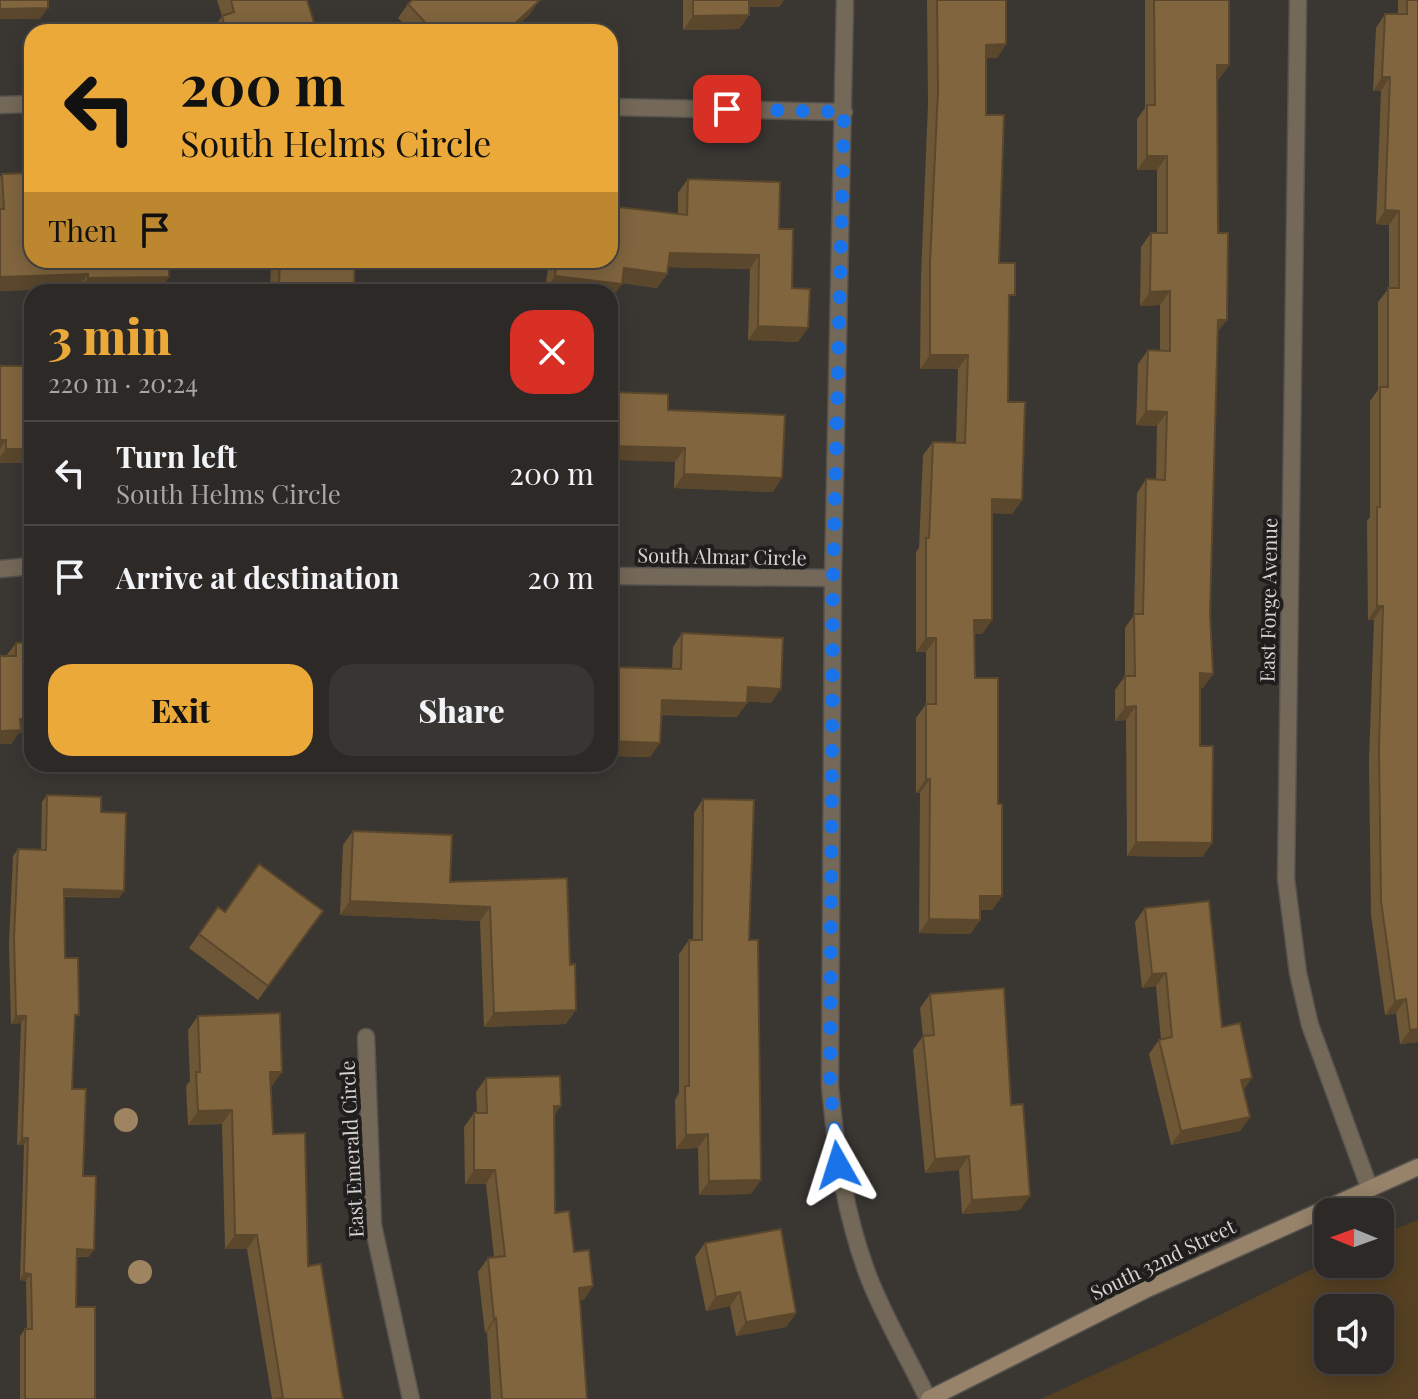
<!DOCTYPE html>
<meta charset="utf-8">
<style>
:root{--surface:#2c2926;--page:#383532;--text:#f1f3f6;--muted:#a6a6a7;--line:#484543;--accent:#eba93a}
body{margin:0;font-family:"Playfair Display",serif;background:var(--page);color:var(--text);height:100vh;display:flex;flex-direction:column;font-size:30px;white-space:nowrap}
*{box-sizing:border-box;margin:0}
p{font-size:26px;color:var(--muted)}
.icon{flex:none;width:44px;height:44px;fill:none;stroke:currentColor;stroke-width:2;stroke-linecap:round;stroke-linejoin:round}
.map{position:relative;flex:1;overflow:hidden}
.drawer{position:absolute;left:24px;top:284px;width:594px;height:488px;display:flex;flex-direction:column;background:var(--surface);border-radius:24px;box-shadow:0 4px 20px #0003,0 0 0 2px var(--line)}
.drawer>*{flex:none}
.guide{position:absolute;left:24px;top:24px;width:594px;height:244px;border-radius:24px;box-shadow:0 4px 20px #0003,0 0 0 2px var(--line);background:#eba93a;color:#111;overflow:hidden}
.needle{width:52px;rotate:271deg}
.tools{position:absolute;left:1314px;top:1198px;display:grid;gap:16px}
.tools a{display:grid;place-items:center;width:80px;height:80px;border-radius:16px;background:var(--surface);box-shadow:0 4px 20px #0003,0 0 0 2px var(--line);font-size:40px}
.pin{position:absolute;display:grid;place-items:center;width:68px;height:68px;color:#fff;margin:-34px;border-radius:16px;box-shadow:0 4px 12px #0006}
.me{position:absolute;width:88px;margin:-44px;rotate:354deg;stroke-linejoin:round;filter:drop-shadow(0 0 6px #0008)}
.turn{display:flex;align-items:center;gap:28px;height:168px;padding:0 24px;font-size:36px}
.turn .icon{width:104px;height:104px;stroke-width:2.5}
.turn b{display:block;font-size:56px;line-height:68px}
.then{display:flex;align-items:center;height:76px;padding:0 24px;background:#0003;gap:16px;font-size:30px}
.round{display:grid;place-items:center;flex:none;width:84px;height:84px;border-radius:24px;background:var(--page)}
.overview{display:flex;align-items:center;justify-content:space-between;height:136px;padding:0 24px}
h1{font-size:48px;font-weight:800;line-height:60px;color:var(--accent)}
.action{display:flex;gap:16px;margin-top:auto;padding:16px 24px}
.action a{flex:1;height:92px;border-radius:24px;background:var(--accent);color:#111;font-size:32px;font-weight:800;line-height:92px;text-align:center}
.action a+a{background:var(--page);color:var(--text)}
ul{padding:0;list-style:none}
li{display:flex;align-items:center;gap:24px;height:104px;padding:0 24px;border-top:2px solid var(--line)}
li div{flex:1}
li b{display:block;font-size:30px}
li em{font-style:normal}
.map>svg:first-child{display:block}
.green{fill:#554022;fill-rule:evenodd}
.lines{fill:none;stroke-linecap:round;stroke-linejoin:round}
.street-casing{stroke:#56534f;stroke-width:19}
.secondary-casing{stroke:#56534f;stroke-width:19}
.street{stroke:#746858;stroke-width:16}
.secondary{stroke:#96836a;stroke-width:16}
.tree{fill:#9e8460}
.wall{fill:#6e5736}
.shaded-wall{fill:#5a472c}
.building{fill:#80653f;stroke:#5a472c;stroke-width:2}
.route{stroke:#1a73e8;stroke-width:14;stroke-dasharray:0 25.2}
.labels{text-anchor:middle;stroke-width:8;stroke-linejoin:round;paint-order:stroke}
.street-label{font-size:20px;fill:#d5d3d1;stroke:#201e1d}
</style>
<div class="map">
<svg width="1418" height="1399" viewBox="0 0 1418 1399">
<rect width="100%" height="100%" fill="#3a3733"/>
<!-- green -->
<path class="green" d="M1418,1220v179h-377l143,-66 144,-72v3h52v-29zM1328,1308h52v52h-52z"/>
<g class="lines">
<defs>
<path id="street" d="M845,0l-12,578 -3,508c6,65 15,130 39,192 16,41 40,81 59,121
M1298,0l-12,879 12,94 12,52 59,162
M0,105l32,-1
M610,107l234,5
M0,569l32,-3
M610,576l223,2
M366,1037l7,188 38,174"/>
<path id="secondary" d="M929,1399l216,-109 273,-123"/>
</defs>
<!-- street casing -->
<use href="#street" class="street-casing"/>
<!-- secondary casing -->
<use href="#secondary" class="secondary-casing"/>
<!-- street -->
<use href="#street" class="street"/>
<!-- secondary -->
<use href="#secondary" class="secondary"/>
</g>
<!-- trees -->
<g class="tree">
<circle cx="126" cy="1120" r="12"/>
<circle cx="140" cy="1272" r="12"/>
</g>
<!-- wall -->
<path class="wall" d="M217,0h90l10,32h-104l-1,-2 10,-14z
M683,0h101l-5,7h-30v8l-10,14 -56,1z
M927,0h79v44l-9,14h-11v57l13,148 10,40 -1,99 14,98 -10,14 -20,-1v107l-10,14h-7v44l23,126 4,92 -10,14h-12v10l-10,14 -51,-1 1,-140h-4v-75l10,-14v-52h-10v-100l3,-4 4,-93 10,-13 23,1 2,-74h-38l1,-92 7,-173z
M1145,0h84v65l-10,14h-2l1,254 -8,280 3,61 -10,14 -3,-1v59l12,97 -10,14 -75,-1 -1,-136 -11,1v-31l10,-14v-48l9,-13 3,-122 9,-14 10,1 1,-54 -21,-1 2,-61 10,-14h12v-45l-20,1 1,-59 10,-14h6v-63h-20v-51l8,-11z
M1398,0h20v1042l-18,2 -4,-31 -11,2 -14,-100 -2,-154 5,-141h-6l-1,-99 3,-4v-116l8,-11v-88l11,-14v-63l-13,-1 5,-133h-8l3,-63 9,-14h13z
M408,4l122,10 -19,18h-99l-14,-14z
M2,174l30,86 127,31 -81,1v-4l-78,3v-114z
M688,179l91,50 13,59 6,54 -50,-2 2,-71 -82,-2 -1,7 -10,14 -35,-5 -10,15h-2v-6h-49l-16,-2 4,-30h61l68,-46v-21z
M271,260h84l-1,31 -1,1h-83z
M0,366h32v97h-32z
M668,410l105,82 -99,-4 1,-26z
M682,633l89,70 -24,-2 -10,16 -76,-2 -11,42 -40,-1v-89l62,2 1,-22z
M32,642v91h-13l-8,11h-11v-88h6l10,-13z
M47,795l54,17 18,86 -55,-1 1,61 10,63 -3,68 11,87 6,81h-12l-1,50 19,92h-75v-63l5,-7h2l-1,-48 -6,-1 4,-135h-7l4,-122 -10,1 -2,-80 4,-88 5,-7 23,1 1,-48z
M703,799l46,141 2,254 -52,1 -1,-47 -22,1 -1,-49 4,-7v-139l10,-14h4l1,-127z
M353,831l97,51 117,-4 3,87 -4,59 -82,3 -4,-106 -140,-6 3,-70z
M218,907l7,5 98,-1 -65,89 -69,-52z
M1145,908l77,119 30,51 -9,12 7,27 -10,14 -69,14 -22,-91 10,-14h2l-5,-54 -14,2 -7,-66z
M930,994l81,111 9,105 -58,4 -3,-44 -34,3 -12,-123 10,-14 -3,-28z
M198,1016l74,70h-2l3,48 70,265h-71l-25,-150h-22l-3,-125 -34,1 -2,-39 4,-5 -2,-51z
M486,1078l68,38 1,97 19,39 10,48h-4l7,99h-96l-4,-67 -2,1 -7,-61 10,-14 6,-1 -8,-73h-21l-1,-57 10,-14h3l-1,-21z
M705,1243l91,70 -10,14 -50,9 -6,-30 -24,5 -11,-54z"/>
<!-- shaded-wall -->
<path class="shaded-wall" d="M540,0l-10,14 -19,18h-5z
M744,0h40l-5,7h-40z
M48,8l-8,11h-40v-10z
M749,15l-10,14 -56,1 10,-14z
M1006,44l-9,14h-21l10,-13z
M1217,65h12l-10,14h-12z
M1382,77h8l-9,14h-8z
M1147,156h20l-10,14h-20z
M1385,210l14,1 -10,14 -13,-1z
M670,253l89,2 -9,14 -90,-2z
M624,268l43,6 -10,14 -42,-6z
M88,274l-10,14 -78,3v-14z
M555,276l67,8 -10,14h-2v-6h-49l-16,-2z
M169,277l-10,14 -81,1 10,-14z
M279,288l75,3 -1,1h-77z
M1170,291l-10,14 -20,1 10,-14z
M1218,320h9l-10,13z
M758,326l50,2 -10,14 -50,-2z
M930,355h38l-10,14h-38z
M1146,411l21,1 -10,14 -21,-1z
M0,440h6l-6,9z
M610,446l75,2 -10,14 -65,-2z
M6,449h26v14h-32v-6z
M684,474l98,4 -9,14 -99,-4z
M992,499l30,1 -10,14 -30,-1z
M1377,606h6l-9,14h-6z
M974,620h18l-10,14h-17z
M926,638h10l-10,14h-10z
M1200,673l13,1 -10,14 -13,-1z
M748,687l33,2 -10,14 -33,-2z
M662,700l85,3 -10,14 -85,-3z
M1136,706l-10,14 -11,1 10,-14z
M20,719h12v14h-13l-8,11h-11v-13z
M610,741l50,2 -10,14 -40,-1z
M926,779h4l-10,14h-4z
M1136,842l76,1 -10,14 -75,-1z
M64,889l60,2 -5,7 -60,-2z
M980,896h22l-10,14h-21z
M350,901l140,6 -10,14 -140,-6z
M929,919l51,1 -10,14 -51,-1z
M1166,973l-10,13 -14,2 10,-14z
M1406,999l-10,14 -11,2 10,-14z
M576,1010l-10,14 -82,3 10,-14z
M16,1016h10l-5,7 -10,1z
M1418,1029v13l-18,2 10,-14z
M270,1072h12l-10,14h-12z
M1252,1078l-10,14 -1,-12z
M554,1106h7l-10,14z
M232,1110l-10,14 -34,1 10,-14z
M1250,1117l-10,14 -69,14 10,-14z
M708,1134l-10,14 -22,1 10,-14z
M22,1138h6l-4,7h-7z
M969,1156l-10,14 -34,3 10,-14z
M474,1170h21l-9,14h-21z
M761,1180l-10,14 -52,1 10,-14z
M1030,1196l-10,14 -58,4 10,-14z
M235,1235h22l-10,14h-22z
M77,1249l17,1 -5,7 -17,-1z
M24,1273l7,1 -5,7 -6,-1z
M593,1286l-9,14 -15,2 10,-14z
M740,1292l-10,14 -24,5 10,-14z
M796,1313l-10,14 -50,9 10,-14z
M496,1318l-9,14 -2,1 9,-14z"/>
<!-- building -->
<path class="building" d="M0,0h48v8l-48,1z
M231,0h76l10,32h-91l-4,-16 12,-4z
M412,0h128l-34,32h-72l-26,-28z
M693,0h56v15l-56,1z
M937,0h69v44l-20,1v70h18l-5,148h16v32h-6l-1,107h17l-3,98 -30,-1v121h-18l1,58h23v126h4v92h-22v24l-51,-1 1,-140h-4v-75h10v-66h-10v-100h3l4,-96 32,1 3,-88h-38v-92l8,-173z
M1154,0h75v65h-12l1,168h10l-1,87h-9l-8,293 3,61 -13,-1v73h13l-1,97 -76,-1v-136l-11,1v-31h10l-1,-62h9l3,-135 19,1 2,-68 -21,-1 2,-61 22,1v-60l-20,1 1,-59h16v-77h-20v-51h8z
M1407,0h11v1029l-8,1 -4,-31 -11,2 -14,-100 -2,-154 4,-141h-6v-99h3v-120h8v-99h11v-77l-14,-1 5,-133h-8l3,-63h22z
M32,173v87h137v17l-81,1v-4l-88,3v-68h4l-2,-35z
M688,179l92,3 -1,47h14l-1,59 18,1 -2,39 -50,-2 1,-71 -89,-2 -3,21 -43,-6 -2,16 -67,-8 2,-16h53v-54l77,9z
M280,260h75l-1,31 -75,-3z
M0,366h32v83h-26v-9h-6z
M610,392l58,2v16l117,5 -3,63 -98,-4 1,-26 -75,-2z
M682,633l101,5 -2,51 -33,-2 -1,16 -85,-3 -2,43 -50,-2v-74l71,2z
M32,642v77h-12l1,11 -21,1v-75h16v-13z
M47,795l54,2v15l25,1 -2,78 -60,-2 1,69h13l1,57h-4l-3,74h14l-3,87h13l-2,74 -17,-1 -1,58h19v92h-70v-70h7l-1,-55 -7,-1 4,-135h-6l4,-122h-10l-2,-79 4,-88 28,1z
M703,799l51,1 -5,140h9l3,240 -52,1 -1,-47 -22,1 -1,-49h4v-146h13z
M353,831l99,4 -2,47 117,-4 3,87 5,-1 1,46 -82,3 -4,-106 -140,-6z
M259,864l64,47 -55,75 -69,-52 19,-27 7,5z
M1209,901l13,126 18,-4 12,55 -11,2 9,37 -69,14 -22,-91 13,-3 -6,-64 -14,1 -7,-66z
M1004,988l7,117 12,-1 7,92 -58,4 -3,-44 -34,3 -12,-123 11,-1 -4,-41z
M280,1013l2,59h-12l3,62 32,-1 3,133 13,-2 22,135h-70l10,-1 -26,-163h-22l-3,-125 -34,1 -2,-39h4l-2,-56z
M560,1076l1,30h-7l1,107 14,-2 5,41 15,-2 4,36 -14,2 8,111h-85l-6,-81 -2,1 -6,-61 17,-2 -10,-86h-21v-57h13l-1,-35z
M781,1229l15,84 -50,9 -6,-30 -24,5 -11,-54z"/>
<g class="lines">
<!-- route -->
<path class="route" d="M727,109l117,3 -11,466 -3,508 8,79"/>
</g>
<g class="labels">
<!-- street labels -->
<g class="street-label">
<text transform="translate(722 557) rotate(1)" y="7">South Almar Circle</text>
<text transform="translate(1269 600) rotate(-89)" y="7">East Forge Avenue</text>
<text transform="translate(352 1149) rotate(-93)" y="7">East Emerald Circle</text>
<text transform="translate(1163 1260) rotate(-26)" y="7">South 32nd Street</text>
</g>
</g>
</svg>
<div class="tools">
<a><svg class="needle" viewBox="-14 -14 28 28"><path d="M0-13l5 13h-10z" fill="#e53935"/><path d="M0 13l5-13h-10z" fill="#a6a6a7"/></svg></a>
<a><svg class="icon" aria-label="sound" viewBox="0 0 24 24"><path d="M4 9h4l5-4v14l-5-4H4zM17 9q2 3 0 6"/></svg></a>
</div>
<div class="pin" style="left:727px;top:109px;background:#d93025"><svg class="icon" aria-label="arrive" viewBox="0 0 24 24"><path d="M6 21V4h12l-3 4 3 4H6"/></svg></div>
<svg class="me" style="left:838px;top:1165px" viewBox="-20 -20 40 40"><path d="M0-17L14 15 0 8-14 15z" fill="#1a73e8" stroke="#fff" stroke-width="4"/></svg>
<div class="guide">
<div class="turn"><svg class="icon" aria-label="left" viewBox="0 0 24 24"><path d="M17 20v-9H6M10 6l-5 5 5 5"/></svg><div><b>200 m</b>South Helms Circle</div></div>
<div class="then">Then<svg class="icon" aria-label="arrive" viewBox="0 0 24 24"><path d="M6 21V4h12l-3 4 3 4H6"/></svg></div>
</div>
<section class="drawer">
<div class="overview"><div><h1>3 min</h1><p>220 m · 20:24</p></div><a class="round" style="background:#d93025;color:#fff"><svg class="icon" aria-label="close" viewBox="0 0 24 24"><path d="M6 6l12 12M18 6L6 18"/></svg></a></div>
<ul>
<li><svg class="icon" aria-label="left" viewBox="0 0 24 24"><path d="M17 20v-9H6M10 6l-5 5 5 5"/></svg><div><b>Turn left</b><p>South Helms Circle</p></div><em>200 m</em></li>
<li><svg class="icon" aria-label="arrive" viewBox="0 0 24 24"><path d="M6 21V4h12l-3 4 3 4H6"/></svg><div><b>Arrive at destination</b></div><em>20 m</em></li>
</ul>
<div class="action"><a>Exit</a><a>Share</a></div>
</section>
</div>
